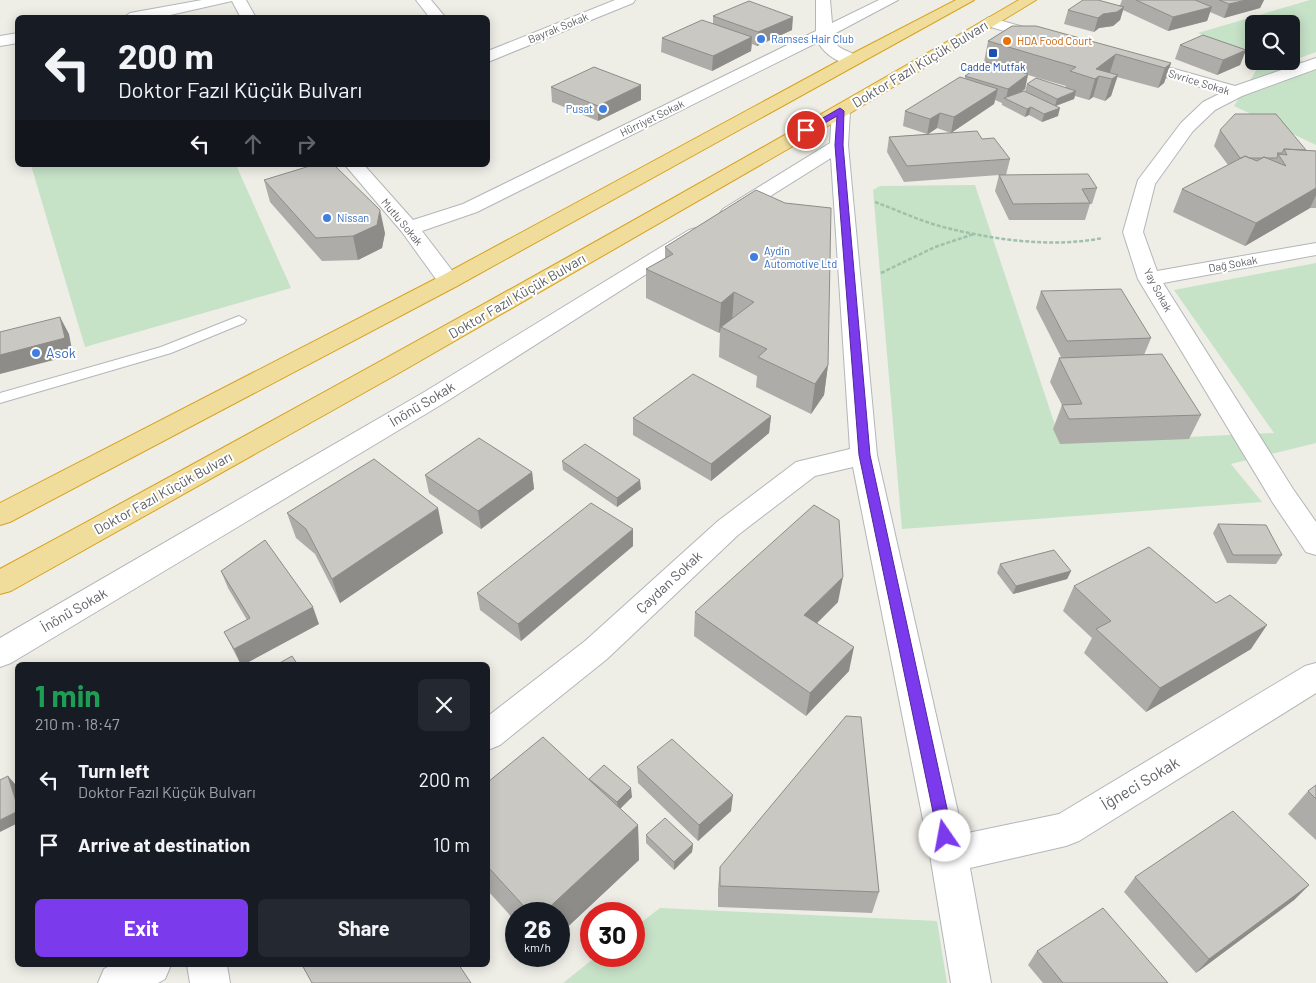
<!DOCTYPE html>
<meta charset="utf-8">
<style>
:root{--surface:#171b24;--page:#242831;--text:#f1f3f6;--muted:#9ea1a6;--accent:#7c3aed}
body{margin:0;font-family:Barlow,sans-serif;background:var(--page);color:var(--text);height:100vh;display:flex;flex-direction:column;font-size:19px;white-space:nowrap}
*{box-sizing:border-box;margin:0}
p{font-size:16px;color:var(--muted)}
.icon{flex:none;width:28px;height:28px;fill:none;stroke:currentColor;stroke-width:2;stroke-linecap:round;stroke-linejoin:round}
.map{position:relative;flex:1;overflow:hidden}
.panel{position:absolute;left:15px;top:662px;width:475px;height:305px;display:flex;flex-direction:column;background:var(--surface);border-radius:8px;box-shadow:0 2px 12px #0003}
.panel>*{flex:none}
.hud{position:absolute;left:15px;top:15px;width:475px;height:152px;border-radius:8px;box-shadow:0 2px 12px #0003;background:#171b24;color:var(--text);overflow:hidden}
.fabs{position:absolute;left:1245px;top:15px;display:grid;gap:10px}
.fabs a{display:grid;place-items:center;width:55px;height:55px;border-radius:8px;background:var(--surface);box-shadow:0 2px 12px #0003;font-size:25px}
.speed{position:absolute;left:505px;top:902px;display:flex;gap:10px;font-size:25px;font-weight:700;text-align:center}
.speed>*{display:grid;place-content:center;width:65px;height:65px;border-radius:50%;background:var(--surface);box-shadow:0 2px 12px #0003;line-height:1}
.speed small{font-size:12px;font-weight:400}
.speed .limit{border:8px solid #d22;background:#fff;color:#111}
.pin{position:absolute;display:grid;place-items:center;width:42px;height:42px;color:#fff;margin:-21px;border:2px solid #fff;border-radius:50%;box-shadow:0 1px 5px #0007}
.me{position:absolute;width:55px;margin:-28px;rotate:348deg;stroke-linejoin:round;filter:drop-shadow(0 0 4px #0008)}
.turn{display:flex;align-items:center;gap:18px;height:105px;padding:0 20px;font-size:22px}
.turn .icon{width:65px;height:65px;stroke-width:2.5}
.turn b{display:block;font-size:35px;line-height:42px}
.lanes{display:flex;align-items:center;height:48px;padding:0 20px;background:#0003;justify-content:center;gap:25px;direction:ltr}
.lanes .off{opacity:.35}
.round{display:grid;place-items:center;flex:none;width:52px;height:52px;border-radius:8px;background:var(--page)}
.summary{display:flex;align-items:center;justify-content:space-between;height:85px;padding:0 20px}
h1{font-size:30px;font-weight:700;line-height:38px;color:#1e9e55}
.cta{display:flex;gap:10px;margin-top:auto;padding:10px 20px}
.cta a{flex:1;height:58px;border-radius:8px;background:var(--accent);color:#fff;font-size:20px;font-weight:700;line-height:58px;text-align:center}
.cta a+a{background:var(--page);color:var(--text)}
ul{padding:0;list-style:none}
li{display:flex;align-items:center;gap:15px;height:65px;padding:0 20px}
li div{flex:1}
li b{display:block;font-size:19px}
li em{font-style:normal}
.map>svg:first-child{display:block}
.green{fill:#c6e2c7}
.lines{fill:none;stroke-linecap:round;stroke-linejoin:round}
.lane-casing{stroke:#b3b6b9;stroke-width:2}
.street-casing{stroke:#b3b6b9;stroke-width:2}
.highway-casing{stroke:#d8a21d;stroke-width:2}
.path{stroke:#9fc1a9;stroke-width:2.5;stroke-dasharray:4 2;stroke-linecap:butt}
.lane{fill:#fff;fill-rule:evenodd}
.street{fill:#fff;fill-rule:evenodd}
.highway{fill:#f0dd9c;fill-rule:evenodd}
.wall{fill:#aeaca8;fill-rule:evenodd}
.shaded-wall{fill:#8d8c88}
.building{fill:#cac8c3;stroke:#8d8c88}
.route{fill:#7c3aed;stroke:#51269a}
.shop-dot{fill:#3f7fe0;stroke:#fff;stroke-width:2}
.food-dot{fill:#e8710a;stroke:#fff;stroke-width:2}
.transit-dot{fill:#1a4fb4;stroke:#fff;stroke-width:2}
.labels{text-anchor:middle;stroke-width:4;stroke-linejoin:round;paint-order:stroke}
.far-street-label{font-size:11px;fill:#5e6165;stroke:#fff}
.far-shop-label{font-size:11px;fill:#366cbe;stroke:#fff;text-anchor:start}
.far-food-label{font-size:11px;fill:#c56008;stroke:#fff;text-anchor:start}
.far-transit-label{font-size:11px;fill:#164399;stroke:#fff}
.street-label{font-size:14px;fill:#5e6165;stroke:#fff}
.shop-label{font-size:14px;fill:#366cbe;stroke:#fff;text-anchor:start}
.near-street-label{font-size:16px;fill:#5e6165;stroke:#fff}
</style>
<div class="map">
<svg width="1316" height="983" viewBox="0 0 1316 983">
<rect width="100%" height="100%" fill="#eeede6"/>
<!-- green -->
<path class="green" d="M1310,0h6v52l-19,7 19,7v79l-82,-39 28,-45h29v-37h-37v34l-56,-25z
M31,165h205l55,123 -206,59z
M975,185l86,258 213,-10 -100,-143 142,-27v180l-85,21 31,38 -360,27 -29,-339 7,-4z
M660,908l277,13 10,62h-384l34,-27h37v-28z"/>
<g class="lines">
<defs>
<path id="lane" d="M239,316l7,4 -2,3 -73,30 -171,50v-10l161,-46z"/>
<path id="street" d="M202,0h44l10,18h-15l-9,-17 -75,17h-34l7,-5z
M416,0h15l15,18h-16z
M615,0h20l-2,3 -145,59v-11z
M816,0h14l2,23 47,-23h19l-66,35c4,18 19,13 28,25l-2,3c-16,4 -33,-8 -40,-21l-341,170 -55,19 38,50 -3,5 -8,2 -8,-2 -39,-54 -57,-67h19l49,55 50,-16 353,-173z
M989,17l62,18 2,3 -8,5 -61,-18 -3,-3z
M18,33v10l-18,3v-10z
M1132,57l103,29 81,-28v11l-74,27 -27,14 -22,21 -38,53 -12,48 14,39 159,-28v12l-153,28 130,206 23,33v33l-10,-3 -33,-49 -135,-224 -15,-47 15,-52 43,-57 22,-21 18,-9 -95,-28 -2,-3 2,-3z
M841,106l6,1 3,4 -2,34 29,310 86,379 96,-20 246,-148 11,-3v30l-237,148 -13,5 -96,22 21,115h-40l-21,-128 -77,-388 -38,9 -77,59 -131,124 -107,86 -12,5v-34l97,-75 133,-120 78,-59 54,-13 -19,-291 -94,59 -7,2 -7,-2 -3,-4 3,-4 107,-66 2,-32 3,-4z
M696,228l7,2 3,4 -3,4 -259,165 -433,260 -11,4v-29l426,-247 263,-161z
M111,965h60l-6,14 -7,4h-60l6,-14z
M187,965h40l3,18h-40z"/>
<path id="highway" d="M956,0h18l-517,286 -447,236 -10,3v-22l441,-227 405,-219z
M1019,0h17l-189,115 -448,258 -388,218 -11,3v-25c342,-185 683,-373 1019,-569z"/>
</defs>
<!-- lane casing -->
<use href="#lane" class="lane-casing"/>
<!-- street casing -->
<use href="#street" class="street-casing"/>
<!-- highway casing -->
<use href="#highway" class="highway-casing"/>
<!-- path -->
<path class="path" d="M875,202c22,8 45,19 68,25 51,13 109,21 160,11
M881,273l54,-26 39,-13"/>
<!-- lane -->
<use href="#lane" class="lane"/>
<!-- street -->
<use href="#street" class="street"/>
<!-- highway -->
<use href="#highway" class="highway"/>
</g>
<!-- wall -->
<path class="wall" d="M1122,0h142l-4,8 -36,10 -14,-6 -3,9 -39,10 -45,-21 -3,10 -7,6 -14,2 -5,4 -30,-8 4,-14 52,-5z
M713,16l79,14 -35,16 -5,-2 -1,7 -39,20 -51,-19 1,-14 51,-14z
M1012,26l159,37 -7,20 -6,5 -41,-11 -6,19 -6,5 -12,-4 -4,3 -14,-4 -1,3 -18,7 2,10 -16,6 -13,-7 -4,2 -23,-12v-2l-7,-3 -1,4 -43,29 -14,-5 -10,6 55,5 28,20 -4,16 91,13 -5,16h-2l-5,16h-76l-14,-29 4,-16 -95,7 -17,-30 2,-15 38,-3 -24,-8 2,-15 60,-32v-3l20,-14h-1l4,-21zM1028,75l38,11 -1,2 -38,-4 -2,7 -4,1 4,-3z
M1180,45l66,5 -6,15 -23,10 -42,-16z
M551,87l90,13 -43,21 -46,-19z
M1220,130l86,20 10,1v57h-6l-65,38 -72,-34 9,-23 46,-24 -14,-19z
M264,180l121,53 -3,15 -24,12 -36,1 -52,-59z
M756,190l72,175 -4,30 -13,19 -55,-27 1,-11 -38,-19 1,-25 -1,1 -73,-35v-29l19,-11v-11z
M1041,291l110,47 -7,17 57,60 -12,24 -129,5 -7,-15 9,-24 -12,-23 9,-24 2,-1 -25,-49z
M771,416l-2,17 -58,48 -78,-46v-17z
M562,461l79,28 -24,18 -54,-37z
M532,472l2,17 -53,40 -52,-36 -4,-18z
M287,513l156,20 -103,70 -25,-49 -19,-16z
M1218,524l64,31 -6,9 -49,-1 -14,-30z
M633,546l-112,95 -41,-31 -3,-17z
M1000,564l71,7 -4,8 -54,15 -16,-21z
M221,571l98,53 -76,41h-2l-17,-33 23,-12 -19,-32z
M1074,586l177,63 -105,63 -62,-59 8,-15 -29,-27z
M838,602l-21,21 32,48 -43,45 -112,-80 1,-24z
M637,767l94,44 -33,30 -60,-58z
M589,780l43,17 -12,11 18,17 1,35 -80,75v-21h-43v8l-28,-31v-109z
M1316,785v55l-28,-26 20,-23z
M646,835l47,9 -1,8 -18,18 -28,-27z
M720,867l159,25 -7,21 -154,-6v-18z
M1135,877l174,8 -15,15 -98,73 -72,-81z
M1037,951l131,32h-125l-15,-18z"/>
<!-- shaded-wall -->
<path class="shaded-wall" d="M1246,0h18l-4,8 -36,10 5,-14z
M1124,7l-4,13 -7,6 -14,2 -5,4 4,-14 5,-4z
M1212,7l-5,14 -39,10 5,-14z
M793,17l-1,13 -35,16 1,-14z
M752,37l-1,14 -39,20 1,-15z
M1246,50l-6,15 -23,10 6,-15z
M1116,54l-7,21 -10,1 -6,21 -4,3 6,-21 1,-10z
M1171,63l-7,20 -6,5 7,-20z
M1028,74l-3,15 -16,11 -3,-1 2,-10z
M1118,75l-7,21 -6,5 7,-22z
M641,85v15l-43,21v-15z
M998,89l-4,15 -43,29 3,-16z
M1076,91l-2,8 -19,7 2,-7z
M1031,107l-2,8 -4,2 2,-8z
M1060,108l-2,8 -16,6 2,-8z
M940,113l-3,15 -10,7 3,-16z
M1316,188v7l-6,13 -65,38 11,-23z
M380,210l5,23 -3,15 -24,12 -5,-24z
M734,292l-2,30 -11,5 -1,5 -1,1 2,-30z
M60,317l9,17 4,21 -73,19v-19z
M828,365l-4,30 -13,19 4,-30z
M771,416l-2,17 -58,48v-17z
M532,472l2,17 -53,40 -3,-18z
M640,480l1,9 -24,18v-9z
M438,508l5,25 -103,70 -8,-24z
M633,529v17l-112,95 -3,-17z
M1071,571l-4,8 -54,15 3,-8z
M843,577l-5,25 -37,37 3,-24z
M313,607l6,17 -76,41h-2l-7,-16z
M1267,625l-16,24 -105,63 14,-24z
M854,647l-5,24 -43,45 4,-23z
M8,776l7,8 3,8v16z
M631,788l1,9 -14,14 -1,-9z
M733,795l-2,16 -33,30 1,-16z
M18,811v12l-18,9v-12z
M638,825l1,35 -80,75v-21h-17z
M693,844l-1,8 -18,18v-8z
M1309,885l-15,15 -98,73 13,-14z"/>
<!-- building -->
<path class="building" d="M1083,0h15l26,7 -7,5 -14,2 -5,4 -30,-8z
M1136,0h59l17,7 -39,10z
M1219,0h27l-17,4z
M749,1l44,16 -35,15 -45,-16z
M702,20l50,17 -39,19 -51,-18z
M1012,26h24l135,37 -6,5 -49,-14 -20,15 22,6 -6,4 -13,-3 -4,3 -25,-8 6,-4 -88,-26z
M1203,35l43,15 -23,10 -43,-15z
M986,62l42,12 -20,15 -43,-13z
M594,67l47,18 -43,21 -47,-19z
M960,77l38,12 -44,28 -14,-4 -10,6 -25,-8z
M1036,78l40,13 -19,8 -30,-15z
M1024,91l36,17 -16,6 -13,-7 -4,2 -23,-11z
M1235,114h41l30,36 -22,-1 -2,4h-5l1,1 -1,4h-10l-3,-1 -2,1h-13l-4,-2 -3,2h-2l-20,-28z
M977,131l5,8 12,-1 16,21 -103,7 -18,-29z
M1284,149l32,2v37l-60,35 -74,-34 63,-33 12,5 7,-4 22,9 -8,-12 9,1z
M313,165h21l46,45 -3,15 -24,11 -37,2 -52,-58z
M1088,174l9,14 -15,1 8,14 -77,1 -14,-29z
M756,190l29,13 46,5 -3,157 -13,19 -57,-27 9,-8 -46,-22 33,-25 -20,-10 -13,11 -75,-34 27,-15 -8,-7z
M1121,289l30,49 -84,3 -26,-50z
M60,317l5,21 -65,17v-23z
M1162,354l39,61 -132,4 -7,-14 20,-1 -23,-46z
M693,374l78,42 -60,48 -78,-46z
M479,438l53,34 -54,39 -53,-36z
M585,444l55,36 -23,18 -55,-37z
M374,459l64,49 -106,71 -26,-50 -19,-16z
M591,503l42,26 -115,95 -41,-31z
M814,505l25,15 4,57 -39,38 50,32 -44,46 -115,-81z
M1218,524l48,1 16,30h-49z
M265,540l48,67 -79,42 -10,-17 26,-14 -29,-47z
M1149,547l67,56 14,-8 37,30 -107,63 -64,-59 15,-8 -37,-35z
M1054,550l17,21 -55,15 -16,-22z
M292,656l6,9h-22z
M846,716l15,1 18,175 -159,-6v-19z
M543,737l95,88 -96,89h-11l-43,-47v-85z
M672,739l61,56 -34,30 -62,-58z
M604,765l27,23 -14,14 -28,-23z
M8,776l10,32v3l-18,9v-40z
M1316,785v14l-8,-8z
M1233,811l76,74 -100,74 -74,-82z
M665,818l28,26 -19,18 -28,-27z
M1103,908l65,75h-105l-26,-32z
M302,965h157l12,18h-159z"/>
<!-- route -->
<path class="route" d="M840,108l4,3 -1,34 27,310 83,381 -2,5 -6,2 -5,-2 -2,-5 -79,-381 -24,-310 2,-29 -28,16 -7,-2z"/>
<!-- markers -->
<g class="shop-dot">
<circle cx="761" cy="39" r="5"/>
<circle cx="603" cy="109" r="5"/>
<circle cx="327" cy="218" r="5"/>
<circle cx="754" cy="257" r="5"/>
<circle cx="36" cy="353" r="5"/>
</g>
<circle class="food-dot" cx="1007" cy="41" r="5"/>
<rect class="transit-dot" x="988" y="48" width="10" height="10" rx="2.5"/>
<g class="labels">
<!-- far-street labels -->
<g class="far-street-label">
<text transform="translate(558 28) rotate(-22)" y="4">Bayrak Sokak</text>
<text transform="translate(1199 82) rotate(17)" y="4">Sıvrice Sokak</text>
<text transform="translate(652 118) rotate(-26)" y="4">Hürriyet Sokak</text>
<text transform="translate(402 222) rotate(50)" y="4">Mutlu Sokak</text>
<text transform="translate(1233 264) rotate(-10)" y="4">Dağ Sokak</text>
<text transform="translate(1158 290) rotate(62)" y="4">Yay Sokak</text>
</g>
<!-- far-shop labels -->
<g class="far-shop-label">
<text x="771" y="43">Ramses Hair Club</text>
<text x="593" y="113" text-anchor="end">Pusat</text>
<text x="337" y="222">Nissan</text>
<text x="764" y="255">Aydin<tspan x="764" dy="13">Automotive Ltd</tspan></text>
</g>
<!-- far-food labels -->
<g class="far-food-label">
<text x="1017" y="45">HDA Food Court</text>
</g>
<!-- far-transit labels -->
<g class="far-transit-label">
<text x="993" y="71">Cadde Mutfak</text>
</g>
<!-- street labels -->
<g class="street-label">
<text transform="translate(920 64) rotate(-31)" y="5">Doktor Fazıl Küçük Bulvarı</text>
<text transform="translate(517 296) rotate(-30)" y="5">Doktor Fazıl Küçük Bulvarı</text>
<text transform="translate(422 404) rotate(-31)" y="5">İnönü Sokak</text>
<text transform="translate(163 493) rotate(-29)" y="5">Doktor Fazıl Küçük Bulvarı</text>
<text transform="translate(669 582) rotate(-43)" y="5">Çaydan Sokak</text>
<text transform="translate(74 610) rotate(-30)" y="5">İnönü Sokak</text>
</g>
<!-- shop labels -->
<g class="shop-label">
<text x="46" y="358">Asok</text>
</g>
<!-- near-street labels -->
<g class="near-street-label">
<text transform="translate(1140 783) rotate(-31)" y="6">İğneci Sokak</text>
</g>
</g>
</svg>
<div class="fabs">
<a><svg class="icon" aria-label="search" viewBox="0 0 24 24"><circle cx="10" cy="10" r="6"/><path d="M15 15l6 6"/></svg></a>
</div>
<div class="speed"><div>26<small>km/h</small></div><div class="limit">30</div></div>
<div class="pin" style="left:806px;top:130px;background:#d93025"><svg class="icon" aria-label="arrive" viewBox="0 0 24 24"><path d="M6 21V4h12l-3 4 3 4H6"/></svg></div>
<svg class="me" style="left:945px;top:836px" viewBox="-20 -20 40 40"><circle r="19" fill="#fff"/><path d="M0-13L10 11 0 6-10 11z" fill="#7c3aed"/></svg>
<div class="hud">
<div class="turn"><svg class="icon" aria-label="left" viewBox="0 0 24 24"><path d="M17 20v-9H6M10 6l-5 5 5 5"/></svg><div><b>200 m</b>Doktor Fazıl Küçük Bulvarı</div></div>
<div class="lanes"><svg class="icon" aria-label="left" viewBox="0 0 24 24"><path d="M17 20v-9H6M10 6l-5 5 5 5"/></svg><svg class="icon off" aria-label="ahead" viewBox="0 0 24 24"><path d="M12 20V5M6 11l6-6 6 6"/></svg><svg class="icon off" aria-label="right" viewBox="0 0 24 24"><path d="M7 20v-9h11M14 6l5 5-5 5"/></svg></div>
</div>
<section class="panel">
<div class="summary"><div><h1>1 min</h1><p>210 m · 18:47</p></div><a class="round"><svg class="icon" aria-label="close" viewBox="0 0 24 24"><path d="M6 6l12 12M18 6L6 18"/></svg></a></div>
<ul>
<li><svg class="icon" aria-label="left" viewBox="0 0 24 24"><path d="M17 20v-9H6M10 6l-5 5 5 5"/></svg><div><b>Turn left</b><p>Doktor Fazıl Küçük Bulvarı</p></div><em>200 m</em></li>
<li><svg class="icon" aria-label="arrive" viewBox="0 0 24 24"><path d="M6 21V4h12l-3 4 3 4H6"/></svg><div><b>Arrive at destination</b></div><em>10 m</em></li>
</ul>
<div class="cta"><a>Exit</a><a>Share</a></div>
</section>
</div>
